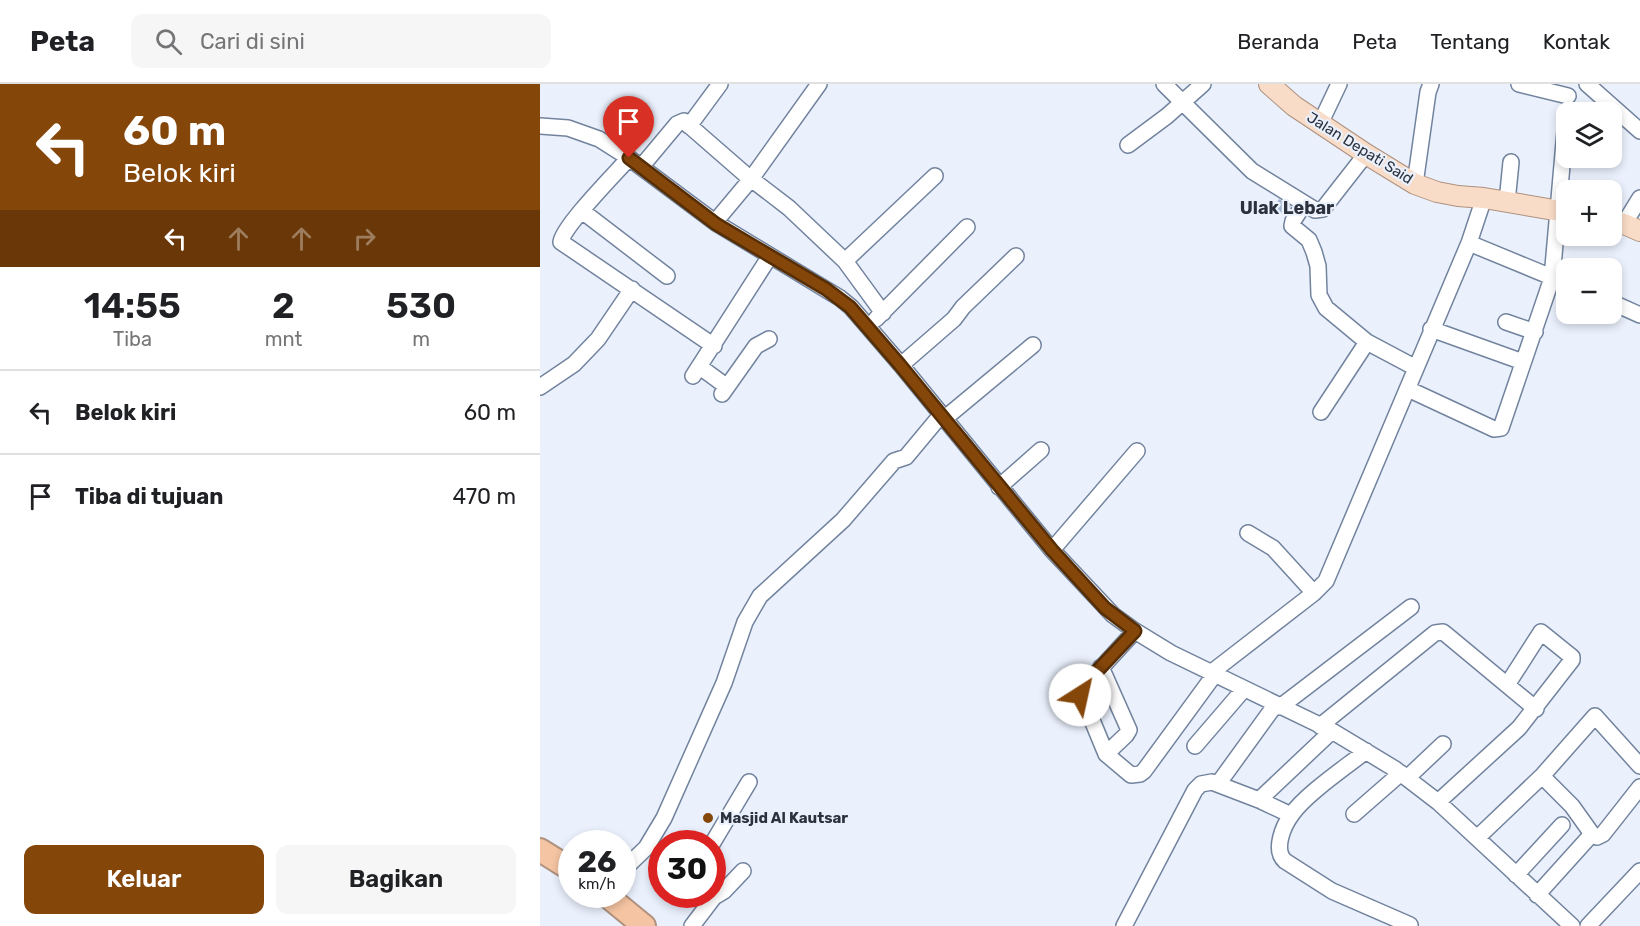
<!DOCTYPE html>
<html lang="id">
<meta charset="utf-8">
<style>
:root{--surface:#fff;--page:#f6f6f6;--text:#202124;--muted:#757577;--line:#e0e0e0;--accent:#85460a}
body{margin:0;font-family:Rubik,sans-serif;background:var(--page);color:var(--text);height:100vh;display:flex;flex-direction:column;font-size:22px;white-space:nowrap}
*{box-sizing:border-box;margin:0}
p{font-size:20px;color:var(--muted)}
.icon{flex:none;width:33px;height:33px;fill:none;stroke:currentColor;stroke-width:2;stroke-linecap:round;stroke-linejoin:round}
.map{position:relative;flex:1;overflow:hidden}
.side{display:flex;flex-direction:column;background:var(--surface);width:540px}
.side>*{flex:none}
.guide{background:#85460a;color:#fff;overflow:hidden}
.buttons{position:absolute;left:1016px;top:18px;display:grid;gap:12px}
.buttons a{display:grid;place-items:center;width:66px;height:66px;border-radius:12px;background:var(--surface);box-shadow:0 3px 9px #0003;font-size:30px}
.speed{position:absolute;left:18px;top:746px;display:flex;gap:12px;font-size:30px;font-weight:700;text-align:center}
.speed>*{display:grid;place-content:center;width:78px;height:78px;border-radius:50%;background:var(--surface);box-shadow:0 3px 9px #0003;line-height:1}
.speed small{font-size:15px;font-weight:400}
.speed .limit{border:9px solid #d22;background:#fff;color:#111}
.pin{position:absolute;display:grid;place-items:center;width:51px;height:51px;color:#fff;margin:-62px -26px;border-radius:50% 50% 50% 0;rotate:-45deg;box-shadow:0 0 6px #0007}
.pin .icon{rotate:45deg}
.me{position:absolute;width:66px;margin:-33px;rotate:35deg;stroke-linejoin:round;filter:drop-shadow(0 0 4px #0008)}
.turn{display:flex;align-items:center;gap:21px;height:126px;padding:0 24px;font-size:27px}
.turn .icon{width:78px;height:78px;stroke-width:2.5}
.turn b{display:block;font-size:42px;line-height:51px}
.lanes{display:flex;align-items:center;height:57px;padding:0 24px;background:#0003;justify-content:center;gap:30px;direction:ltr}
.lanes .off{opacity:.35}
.eta{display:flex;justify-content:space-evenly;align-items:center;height:102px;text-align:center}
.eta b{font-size:36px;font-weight:600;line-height:42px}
.primary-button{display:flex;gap:12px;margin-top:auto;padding:12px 24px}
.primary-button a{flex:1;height:69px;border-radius:12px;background:var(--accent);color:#fff;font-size:24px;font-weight:600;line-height:69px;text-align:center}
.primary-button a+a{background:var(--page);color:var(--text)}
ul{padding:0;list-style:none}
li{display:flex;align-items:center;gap:18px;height:84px;padding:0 24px;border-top:2px solid var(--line)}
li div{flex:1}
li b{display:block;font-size:22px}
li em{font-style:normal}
header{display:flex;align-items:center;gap:36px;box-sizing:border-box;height:84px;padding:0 30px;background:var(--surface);border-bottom:2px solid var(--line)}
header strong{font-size:28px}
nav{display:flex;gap:33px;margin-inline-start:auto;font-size:21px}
.search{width:420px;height:54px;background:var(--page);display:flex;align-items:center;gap:15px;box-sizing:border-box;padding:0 21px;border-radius:12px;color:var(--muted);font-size:22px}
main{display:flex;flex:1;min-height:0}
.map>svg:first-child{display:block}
.building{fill:#a3b5d1}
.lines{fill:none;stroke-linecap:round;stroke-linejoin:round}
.minor-casing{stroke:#72839e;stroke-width:18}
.major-casing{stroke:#ae917f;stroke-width:22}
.highway-casing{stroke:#ae917f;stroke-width:26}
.minor{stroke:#fff;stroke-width:15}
.major{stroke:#f9dcc7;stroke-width:20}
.highway{stroke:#f5c4a2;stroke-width:22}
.route-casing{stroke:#562e06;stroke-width:15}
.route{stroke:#85460a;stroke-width:10}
.poi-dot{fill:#85460a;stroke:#eaf1fd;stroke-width:2}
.labels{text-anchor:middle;stroke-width:4.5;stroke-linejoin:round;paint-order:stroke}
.street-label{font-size:15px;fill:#2b323d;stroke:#eaf1fd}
.poi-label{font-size:15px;font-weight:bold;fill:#2b323d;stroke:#eaf1fd;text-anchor:start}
.quarter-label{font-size:18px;font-weight:bold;fill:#2b323d;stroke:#eaf1fd}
</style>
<header>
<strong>Peta</strong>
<div class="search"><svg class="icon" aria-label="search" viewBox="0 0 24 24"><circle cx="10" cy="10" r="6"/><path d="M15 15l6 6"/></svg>Cari di sini</div>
<nav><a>Beranda</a><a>Peta</a><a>Tentang</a><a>Kontak</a></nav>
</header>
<main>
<section class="side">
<div class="guide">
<div class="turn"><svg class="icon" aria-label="left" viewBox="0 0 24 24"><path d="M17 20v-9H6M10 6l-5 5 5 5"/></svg><div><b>60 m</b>Belok kiri</div></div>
<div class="lanes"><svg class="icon" aria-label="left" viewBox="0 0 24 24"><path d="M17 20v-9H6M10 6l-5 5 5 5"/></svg><svg class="icon off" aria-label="ahead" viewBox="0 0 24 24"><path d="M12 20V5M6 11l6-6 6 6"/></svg><svg class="icon off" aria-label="ahead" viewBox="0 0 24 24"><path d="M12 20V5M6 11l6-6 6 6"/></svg><svg class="icon off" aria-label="right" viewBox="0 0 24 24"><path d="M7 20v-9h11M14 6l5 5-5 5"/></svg></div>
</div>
<div class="eta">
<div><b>14:55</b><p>Tiba</p></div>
<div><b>2</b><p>mnt</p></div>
<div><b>530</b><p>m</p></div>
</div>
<ul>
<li><svg class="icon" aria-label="left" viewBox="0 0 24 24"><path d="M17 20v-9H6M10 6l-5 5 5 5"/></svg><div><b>Belok kiri</b></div><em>60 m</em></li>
<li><svg class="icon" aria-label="arrive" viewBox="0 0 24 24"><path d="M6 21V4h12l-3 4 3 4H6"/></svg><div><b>Tiba di tujuan</b></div><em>470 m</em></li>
</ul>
<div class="primary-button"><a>Keluar</a><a>Bagikan</a></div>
</section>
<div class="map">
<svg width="1100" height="842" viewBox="0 0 1100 842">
<rect width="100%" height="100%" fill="#eaf1fd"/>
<!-- building -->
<path class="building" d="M739,115l12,7 -6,9 -11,-7z"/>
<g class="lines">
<defs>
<path id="minor" d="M624,0l88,87 63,39 8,-1 43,-55
M979,0l49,12
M1047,0l53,47
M780,40l19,-40
M0,42l28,2 31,11 30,19 87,65 124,75 11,9 50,58 151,185 61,65 22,16 36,22 161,78 63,38 43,33 134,124
M149,42l31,-42
M588,61l39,-29 36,-32
M89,74c-13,15 -66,68 -68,84l153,104
M101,83l36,-43 7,-3 62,54 43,33 56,53 38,52
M875,100l13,-92 3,-8
M967,118l4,-40
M764,120l-11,17 -1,5 17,14 5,12 4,14 1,29 7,13 41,34 49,26
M42,127l85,65
M175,138l36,-43 68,-95
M1084,140l16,-26
M929,159l97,40
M305,177l90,-85
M1071,218l29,13
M336,235l91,-92
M966,238l29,10
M891,245l92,33
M361,281l53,-46 9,-12 53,-51
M160,283l26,19
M153,292l77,-120
M0,303l34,-23 24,-25 34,-50
M868,305l86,40 7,-1 51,-150 14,-158
M182,310l34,-48 13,-7
M781,328l46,-70
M404,335l89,-74
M459,403l42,-37
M708,449l25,15 41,45
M512,466l85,-99
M595,547l-55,60 26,63 25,21 9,-1 4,-3 71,-97
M561,583l28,63 -3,5 -20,19
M672,588l102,-79 12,-12 143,-338 15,-45
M740,623l131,-100
M780,642l115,-93 8,-1 5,4 88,73
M655,662l49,-57
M826,667c-20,16 -60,43 -74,63 -9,12 -19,36 -7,47l47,30 78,34
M1002,692l53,-60 45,50
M867,694l36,-34
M678,700l58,-80
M719,716l73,-69
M898,718l81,-74 53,-68v-3l-31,-25 -34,53
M814,730l47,-41
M937,754l65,-62 30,30 20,28 5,3 6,-3 37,-47
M172,760l37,-62
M82,787l24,-23 18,-30 60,-135 21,-61 15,-26 83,-76 51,-59 12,-4 35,-42
M976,791l46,-50
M997,811l55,-61
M174,813l10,-6 19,-20
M152,842l22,-29 -3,-3
M584,842l71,-136 6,-6 11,-2 47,18 32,15
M1048,842l52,-55"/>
<path id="major" d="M729,0l25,22 72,48 49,30 22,8 21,4 26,2 82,14
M1071,137l13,3 16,7"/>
<path id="highway" d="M0,766l32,20
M65,810l39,32"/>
</defs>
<!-- minor casing -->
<use href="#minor" class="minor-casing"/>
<!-- major casing -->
<use href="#major" class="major-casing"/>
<!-- highway casing -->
<use href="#highway" class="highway-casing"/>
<!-- minor -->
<use href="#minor" class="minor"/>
<!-- major -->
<use href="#major" class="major"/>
<!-- highway -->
<use href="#highway" class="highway"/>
</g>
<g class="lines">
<defs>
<path id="route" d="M89,74l87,66 110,65 24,18 50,58 152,185 53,58 30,23 -53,56 -2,8"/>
</defs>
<!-- route casing -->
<use href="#route" class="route-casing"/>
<!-- route -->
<use href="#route" class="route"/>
</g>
<!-- markers -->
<circle class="poi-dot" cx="168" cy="734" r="6"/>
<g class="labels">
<!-- street labels -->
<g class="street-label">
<text transform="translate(820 64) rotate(32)" y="5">Jalan Depati Said</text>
</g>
<!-- poi labels -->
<g class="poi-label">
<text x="180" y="739">Masjid Al Kautsar</text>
</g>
<!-- quarter labels -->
<g class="quarter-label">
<text x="747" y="130">Ulak Lebar</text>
</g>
</g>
</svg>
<div class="buttons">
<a><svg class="icon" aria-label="layers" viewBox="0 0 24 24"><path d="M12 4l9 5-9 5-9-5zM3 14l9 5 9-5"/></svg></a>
<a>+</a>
<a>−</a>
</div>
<div class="speed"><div>26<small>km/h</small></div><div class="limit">30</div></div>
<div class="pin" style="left:89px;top:74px;background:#d93025"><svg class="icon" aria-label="arrive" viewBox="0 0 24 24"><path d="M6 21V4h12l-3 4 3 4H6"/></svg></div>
<svg class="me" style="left:540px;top:611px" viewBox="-20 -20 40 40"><circle r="19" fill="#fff"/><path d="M0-13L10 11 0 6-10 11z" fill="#85460a"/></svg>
</div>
</main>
